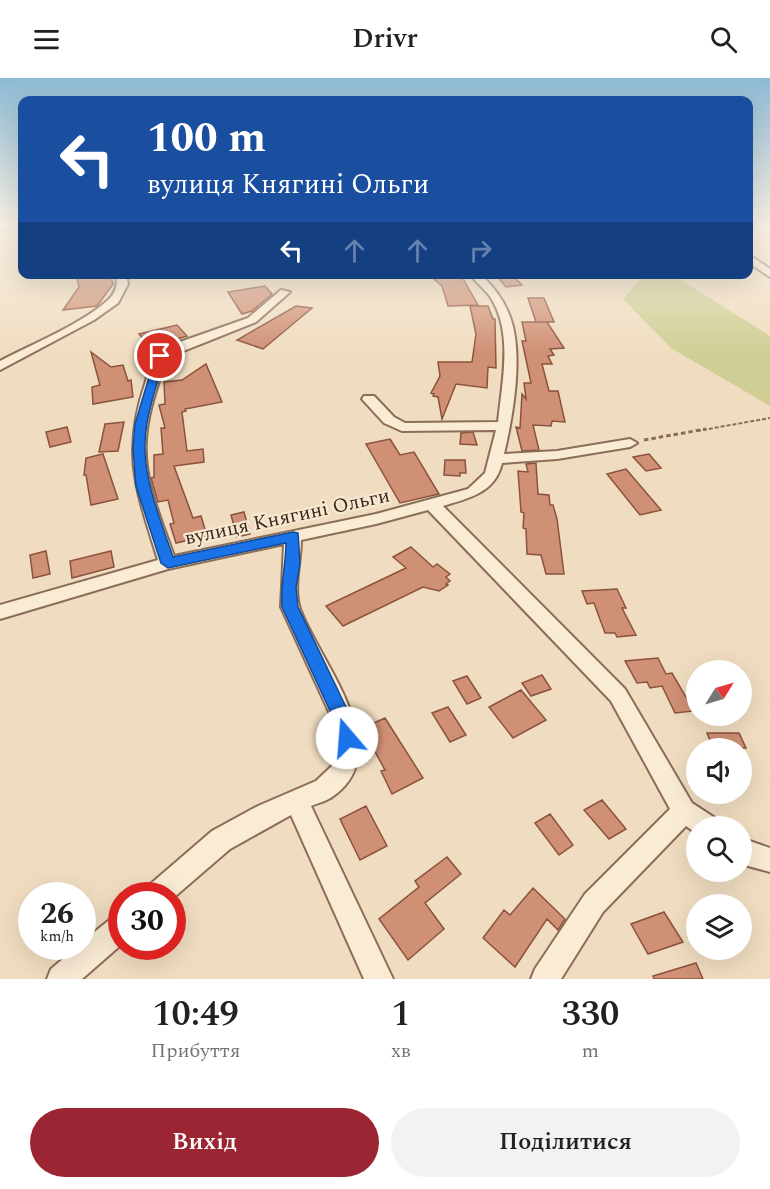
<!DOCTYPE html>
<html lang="uk">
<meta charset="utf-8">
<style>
:root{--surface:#fff;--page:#f2f2f2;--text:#202124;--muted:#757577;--accent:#9c2534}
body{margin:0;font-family:Spectral,serif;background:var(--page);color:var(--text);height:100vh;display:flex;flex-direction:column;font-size:22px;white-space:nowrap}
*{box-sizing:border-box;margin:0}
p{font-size:20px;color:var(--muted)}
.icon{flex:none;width:33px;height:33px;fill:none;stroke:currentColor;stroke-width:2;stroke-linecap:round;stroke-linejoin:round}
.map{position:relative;height:901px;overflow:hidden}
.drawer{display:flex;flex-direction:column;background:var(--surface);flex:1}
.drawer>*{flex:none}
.top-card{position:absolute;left:18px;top:18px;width:735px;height:183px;border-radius:12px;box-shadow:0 6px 24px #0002;background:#1a4fa0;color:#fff;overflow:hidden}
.needle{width:39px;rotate:53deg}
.tools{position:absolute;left:686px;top:582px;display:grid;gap:12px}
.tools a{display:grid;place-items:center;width:66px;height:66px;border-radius:50%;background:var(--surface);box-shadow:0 6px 24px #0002;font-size:30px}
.speed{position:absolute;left:18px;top:804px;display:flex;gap:12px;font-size:30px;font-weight:700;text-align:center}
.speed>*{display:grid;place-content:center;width:78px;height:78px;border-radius:50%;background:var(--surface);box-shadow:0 6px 24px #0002;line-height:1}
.speed small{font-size:15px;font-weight:400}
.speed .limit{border:9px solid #d22;background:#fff;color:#111}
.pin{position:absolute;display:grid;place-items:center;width:51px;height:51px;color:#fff;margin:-26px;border:3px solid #fff;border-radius:50%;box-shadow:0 2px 6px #0007}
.me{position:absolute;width:66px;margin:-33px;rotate:342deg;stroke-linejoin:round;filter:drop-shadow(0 0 4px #0008)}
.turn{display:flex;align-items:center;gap:21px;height:126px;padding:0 30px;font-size:27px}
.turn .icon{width:78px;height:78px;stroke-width:2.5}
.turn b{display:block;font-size:42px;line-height:51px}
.lanes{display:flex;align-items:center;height:57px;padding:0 30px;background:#0003;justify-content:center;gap:30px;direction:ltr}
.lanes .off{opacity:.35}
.eta{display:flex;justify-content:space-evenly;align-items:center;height:102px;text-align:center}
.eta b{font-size:36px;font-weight:600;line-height:42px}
.button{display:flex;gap:12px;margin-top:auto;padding:12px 30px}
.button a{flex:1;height:69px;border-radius:36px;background:var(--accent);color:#fff;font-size:24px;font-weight:600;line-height:69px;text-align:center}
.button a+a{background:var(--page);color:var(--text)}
header{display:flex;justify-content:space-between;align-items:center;height:78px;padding:0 30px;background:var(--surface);font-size:27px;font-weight:600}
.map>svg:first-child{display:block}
.green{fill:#cfcf95}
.building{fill:#d09075;stroke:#8b523c;stroke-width:1.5}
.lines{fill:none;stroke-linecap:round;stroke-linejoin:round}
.minor-casing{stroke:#8b6d58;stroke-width:4}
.path-far1{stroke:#8b6d58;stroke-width:2;stroke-dasharray:4 2;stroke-linecap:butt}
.path{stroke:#8b6d58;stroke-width:3;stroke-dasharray:4.5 3;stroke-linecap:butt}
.minor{fill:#faebd5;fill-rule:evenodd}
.route{fill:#1a73e8;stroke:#114b97;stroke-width:1.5}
.labels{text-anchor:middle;stroke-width:4.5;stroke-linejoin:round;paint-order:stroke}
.street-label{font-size:20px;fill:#3a271d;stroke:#f7e8d1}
</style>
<header><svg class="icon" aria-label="menu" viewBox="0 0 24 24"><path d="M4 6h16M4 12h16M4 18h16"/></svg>Drivr<svg class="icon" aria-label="search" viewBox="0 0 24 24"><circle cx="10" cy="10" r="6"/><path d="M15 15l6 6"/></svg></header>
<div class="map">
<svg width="770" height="901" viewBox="0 0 770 901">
<rect width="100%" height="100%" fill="#f0ddc1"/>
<!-- green -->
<path class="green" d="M640,197h33l97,61v70l-99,-58 -48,-49 19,-21z"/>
<!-- building -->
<path class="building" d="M76,196h34l3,10 -16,22 -34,4 16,-23z
M428,196h24l4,4 6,-1 16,28 -30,1 -6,-20z
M495,196h16l11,11 -16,2z
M265,208l7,8 -20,17 -10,3 -14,-22z
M528,220h16l10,24h-17h10l17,26 -14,1 4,6 -6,1 4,8h-10l7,27h9l7,31 -13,-1 -1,5 -18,-1 6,25 -17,1 -6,-24 4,1 2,-34 4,5 -2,-16h7l-9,-42h4l-4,-19h14z
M296,228l16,2 -49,41 -26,-9z
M470,228h18l5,13h2l1,49 -8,-1 -1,21 -31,-4 -14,35 -4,-22 -5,-1 1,-2 -3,-1 9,-17 -2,-14h34l4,-28z
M177,247l10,11 -37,11 -11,-13z
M91,274l20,15 12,-2 5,16 3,-1 2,17 -40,7 -1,-17 8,-2z
M206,286l16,38 -37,7 1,2 -4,1 5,39 16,-2 1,13 -30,4 19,52 8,-2 6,20 -31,7 -6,-19 4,-1 -6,-23 -10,2 -7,-24 3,-1v-22l9,-1 -2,-26h4l-6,-23 6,-1 -1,-22 18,-2z
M124,344l-6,29 -19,1 6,-28z
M67,349l4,15 -21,5 -4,-15z
M473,354l4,13 -17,-1 1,-11z
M390,361l10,16 14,-3 25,42 -39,9 -34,-59z
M103,376l15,45 -27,6 -5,-30h-2l2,-17z
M649,376l12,14 -15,3 -13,-14z
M445,382h20l1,13h-6v3l-16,-1z
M536,385l2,31 11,1 1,10h3l4,14 7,55h-18l-5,-19 -14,-1 -1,-25 -3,-1 1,-15 -3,-1 -3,-41 10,1 -2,-8z
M626,391l35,41 -21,5 -33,-41z
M244,434l6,22 -13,3 -6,-22z
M411,469l22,20 4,-3 13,10 -4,3 4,4 -4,3 2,1 -9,6 -16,-4 -80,39 -17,-20 80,-38 -13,-11z
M46,473l4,23 -17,4 -3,-23z
M111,473l3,16 -42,11 -2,-17z
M617,511l9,19h-4l14,27 -19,2 -2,-4h-10l-11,-30 -7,1 -5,-13z
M658,580l8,16 6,-1 22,38 -19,2 -13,-27 -12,2 -3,-6 -10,1 -12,-22z
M542,597l9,14 -20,7 -9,-13z
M467,598l14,22 -14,6 -14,-23z
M521,612l25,30 -33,18 -24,-31z
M448,629l18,28 -16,7 -18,-29z
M385,640l38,60 -31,16 -11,-23 4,-1 -23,-42z
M707,655h32l7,15h-33z
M602,722l24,29 -17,10 -25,-29z
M366,728l21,40 -27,14 -20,-41z
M550,736l23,31 -14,10 -24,-32z
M447,779l14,17 -36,29 19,26 -36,31 -29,-41 40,-32 -4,-6z
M533,810l32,31 -7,11 -11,-11 -32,48 -32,-29 21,-28 6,5z
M664,834l19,30 -35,12 -17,-30z
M696,885l7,16h-49l-1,-3z"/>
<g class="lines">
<defs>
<path id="minor" d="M0,149h18l-18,4z
M748,176l22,15v8l-22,-15z
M116,196h10l2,10 -10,19 -24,17 -94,50v-9c30,-16 84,-38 108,-61 8,-7 10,-16 8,-26z
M470,196h11c11,12 21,23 27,38 17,37 5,104 -4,142l53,-3 73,-12 7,4 -7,4 -73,12 -55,4c-7,30 -33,35 -59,43l182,183 67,114 23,15 3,8h-22v7l-10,-7 -83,86 -42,67h-30l4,-10 50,-75 85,-85 -59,-108 -183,-191 -52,14 -75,16c0,21 -8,49 -1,69 19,52 99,142 32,188 -6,4 -14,6 -21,9l82,173h-29l-73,-164 -61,34 -58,50v-3h-29l4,-9 65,-56 46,-25 58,-25 18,-17 4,-14 -3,-25 -54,-118 3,-63 -116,25 -168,50v-14l158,-45c-21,-68 -37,-105 -13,-176 4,-13 6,-27 18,-36l85,-30 33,-28 9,2 -34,30 -90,36c-8,27 -18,53 -20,81 -3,40 15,80 28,117l202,-42 92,-25 17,-16 11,-43 -94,1 -18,-8 -22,-24 2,-3h10l20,21 11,6 93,-1c4,-40 16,-92 -9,-127 -6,-7 -13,-13 -19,-21z
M741,760l29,10v24l-29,-8z
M122,835v31l-40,35h-35l4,-10 27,-23h4v-4l31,-25z"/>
</defs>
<!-- minor casing -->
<use href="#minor" class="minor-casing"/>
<!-- path-far1 -->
<path class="path-far1" d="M697,353l73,-13"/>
<!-- path -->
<path class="path" d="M644,362l62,-11"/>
<!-- minor -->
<use href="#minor" class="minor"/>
</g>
<!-- sky -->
<linearGradient id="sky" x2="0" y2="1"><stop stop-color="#8dbad4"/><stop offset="0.54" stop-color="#f8f0e3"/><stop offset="1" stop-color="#f8f0e3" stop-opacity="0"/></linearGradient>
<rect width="770" height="275" fill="url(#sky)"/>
<!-- route -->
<path class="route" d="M156,276l9,2c-6,22 -14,44 -18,67 -9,46 12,92 26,134l120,-25 5,1 2,30 -4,25 2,19 57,119 1,12 -2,5 -7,3 -6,-3 -4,-17 -55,-119c-2,-22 4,-42 4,-64l-118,25 -7,-5 -25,-77 -3,-37 2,-25z"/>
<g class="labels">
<!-- street labels -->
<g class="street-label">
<text transform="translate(287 438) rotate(-12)" y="7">вулиця Княгині Ольги</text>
</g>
</g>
</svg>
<div class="tools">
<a><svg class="needle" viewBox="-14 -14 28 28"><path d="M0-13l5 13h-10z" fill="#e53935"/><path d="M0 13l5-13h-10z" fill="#757577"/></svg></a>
<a><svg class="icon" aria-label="sound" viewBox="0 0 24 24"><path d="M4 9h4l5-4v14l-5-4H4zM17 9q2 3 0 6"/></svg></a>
<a><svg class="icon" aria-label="search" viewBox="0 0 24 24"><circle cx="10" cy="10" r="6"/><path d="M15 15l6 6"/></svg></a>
<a><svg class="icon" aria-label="layers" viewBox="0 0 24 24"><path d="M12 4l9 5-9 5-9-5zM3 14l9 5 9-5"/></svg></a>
</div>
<div class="speed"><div>26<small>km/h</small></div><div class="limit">30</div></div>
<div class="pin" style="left:160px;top:278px;background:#d93025"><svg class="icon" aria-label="arrive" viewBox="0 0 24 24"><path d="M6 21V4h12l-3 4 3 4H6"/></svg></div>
<svg class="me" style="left:347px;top:660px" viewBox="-20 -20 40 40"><circle r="19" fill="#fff"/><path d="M0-13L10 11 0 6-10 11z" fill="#1a73e8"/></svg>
<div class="top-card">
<div class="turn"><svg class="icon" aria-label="left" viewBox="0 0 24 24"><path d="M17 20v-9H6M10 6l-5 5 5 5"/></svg><div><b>100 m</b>вулиця Княгині Ольги</div></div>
<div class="lanes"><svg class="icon" aria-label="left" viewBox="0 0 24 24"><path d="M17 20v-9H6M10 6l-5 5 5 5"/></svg><svg class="icon off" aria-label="ahead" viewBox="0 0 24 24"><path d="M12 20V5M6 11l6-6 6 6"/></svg><svg class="icon off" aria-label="ahead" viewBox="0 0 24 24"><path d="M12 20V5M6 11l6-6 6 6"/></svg><svg class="icon off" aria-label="right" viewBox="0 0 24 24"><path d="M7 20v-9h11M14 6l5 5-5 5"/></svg></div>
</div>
</div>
<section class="drawer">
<div class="eta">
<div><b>10:49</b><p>Прибуття</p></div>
<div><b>1</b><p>хв</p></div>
<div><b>330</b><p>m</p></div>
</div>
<div class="button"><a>Вихід</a><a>Поділитися</a></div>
</section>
